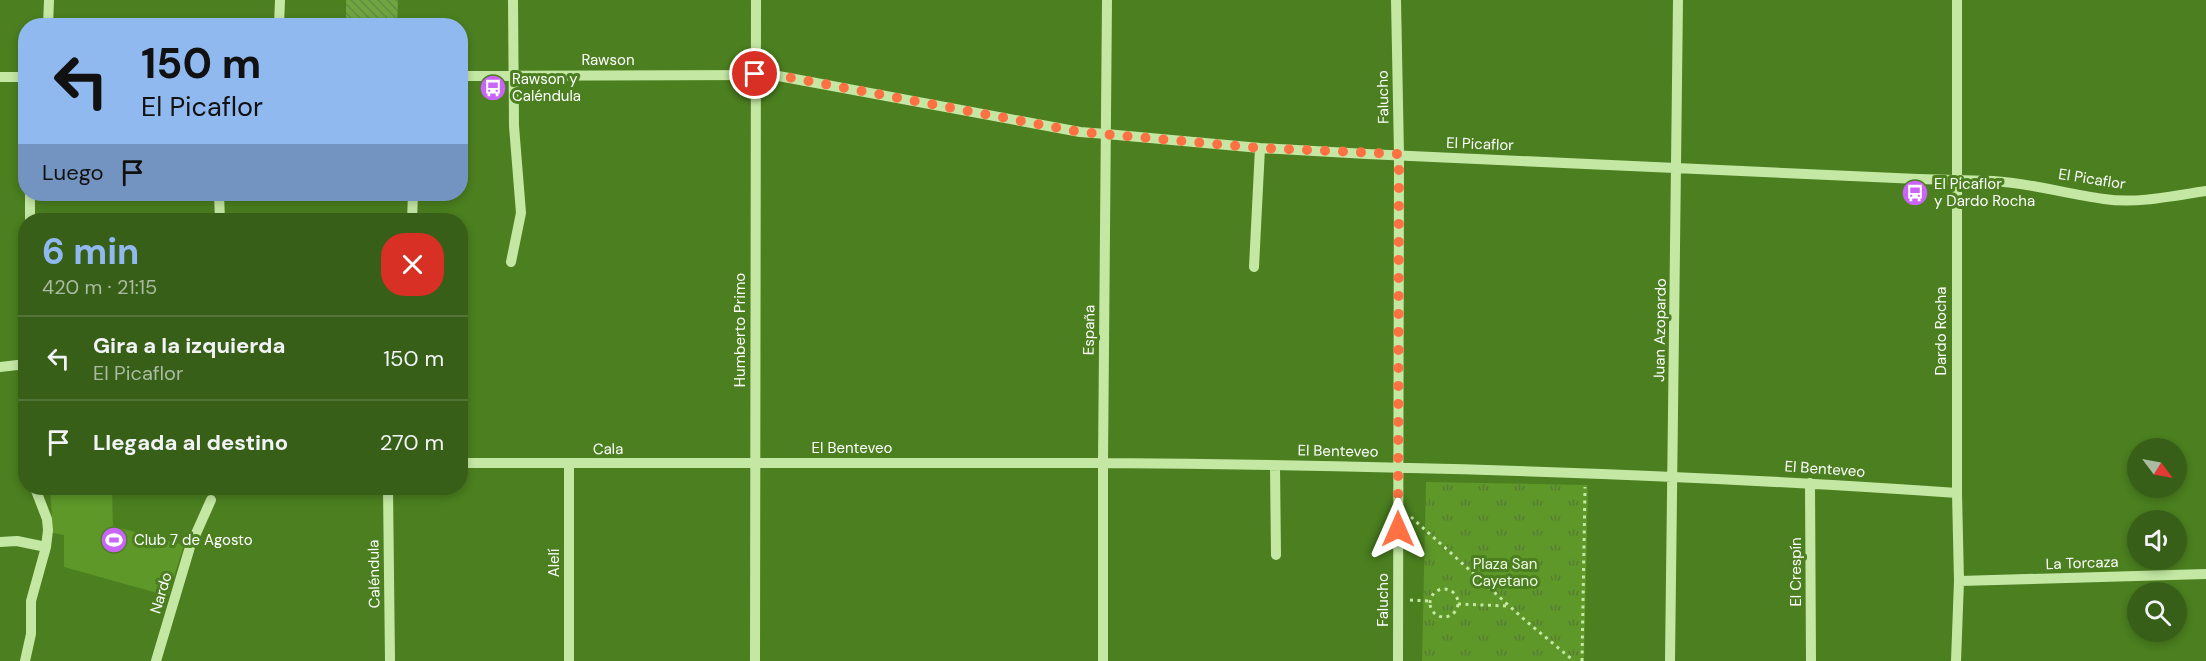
<!DOCTYPE html>
<html lang="es">
<meta charset="utf-8">
<style>
:root{--surface:#385f17;--page:#436824;--text:#f1f3f6;--muted:#abbba1;--line:#527436;--accent:#90b9f0}
body{margin:0;font-family:"DM Sans",sans-serif;background:var(--page);color:var(--text);height:100vh;display:flex;flex-direction:column;font-size:22px;white-space:nowrap}
*{box-sizing:border-box;margin:0}
p{font-size:20px;color:var(--muted)}
.icon{flex:none;width:33px;height:33px;fill:none;stroke:currentColor;stroke-width:2;stroke-linecap:round;stroke-linejoin:round}
.map{position:relative;flex:1;overflow:hidden}
.drawer{position:absolute;left:18px;top:213px;width:450px;height:282px;display:flex;flex-direction:column;background:var(--surface);border-radius:24px;box-shadow:0 3px 9px #0003}
.drawer>*{flex:none}
.banner{position:absolute;left:18px;top:18px;width:450px;height:183px;border-radius:24px;box-shadow:0 3px 9px #0003;background:#90b9f0;color:#111;overflow:hidden}
.needle{width:39px;rotate:122deg}
.buttons{position:absolute;left:2127px;top:438px;display:grid;gap:12px}
.buttons a{display:grid;place-items:center;width:60px;height:60px;border-radius:50%;background:var(--surface);box-shadow:0 3px 9px #0003;font-size:30px}
.pin{position:absolute;display:grid;place-items:center;width:51px;height:51px;color:#fff;margin:-26px;border:3px solid #fff;border-radius:50%;box-shadow:0 2px 6px #0007}
.me{position:absolute;width:66px;margin:-33px;rotate:0deg;stroke-linejoin:round;filter:drop-shadow(0 0 4px #0008)}
.turn{display:flex;align-items:center;gap:21px;height:126px;padding:0 24px;font-size:27px}
.turn .icon{width:78px;height:78px;stroke-width:2.5}
.turn b{display:block;font-size:42px;line-height:51px}
.then{display:flex;align-items:center;height:57px;padding:0 24px;background:#0003;gap:12px;font-size:22px}
.round{display:grid;place-items:center;flex:none;width:63px;height:63px;border-radius:24px;background:var(--page)}
.head{display:flex;align-items:center;justify-content:space-between;height:102px;padding:0 24px}
h1{font-size:36px;font-weight:700;line-height:45px;color:var(--accent)}
ul{padding:0;list-style:none}
li{display:flex;align-items:center;gap:18px;height:84px;padding:0 24px;border-top:2px solid var(--line)}
li div{flex:1}
li b{display:block;font-size:22px}
li em{font-style:normal}
.map>svg:first-child{display:block}
.grass{fill:#5d9829}
.park{fill:url(#park-tufts)}
.building{fill:url(#building-back-hatch)}
.lines{fill:none;stroke-linecap:round;stroke-linejoin:round}
.path{stroke:#c4e8a4;stroke-width:3;stroke-dasharray:3 4.5;stroke-linecap:butt}
.minor{stroke:#c4e8a4;stroke-width:10}
.route{stroke:#ff7043;stroke-width:10;stroke-dasharray:0 18}
.labels{text-anchor:middle;stroke-width:6;stroke-linejoin:round;paint-order:stroke}
.street-label{font-size:15px;fill:#fff;stroke:#4b7f1f}
.poi-label{font-size:15px;fill:#fff;stroke:#4b7f1f;text-anchor:start}
.park-label{font-size:15px;fill:#f0fbe6;stroke:#4b7f1f}
</style>
<div class="map">
<svg width="2206" height="661" viewBox="0 0 2206 661">
<defs>
<pattern id="park-tufts" width="24" height="20" patternUnits="userSpaceOnUse" patternTransform="scale(1.5)"><rect width="24" height="20" fill="#5d9829"/><path d="M3 7l-1-3M5 7V3M7 7l1-3M15 17l-1-3M17 17v-4M19 17l1-3" fill="none" stroke="#577d35"/></pattern>
<pattern id="building-back-hatch" width="6" height="6" patternUnits="userSpaceOnUse" patternTransform="scale(1.5)"><rect width="6" height="6" fill="#6fa540"/><path d="M-1 5l2 2M0 0l6 6M5-1l2 2" fill="none" stroke="#648a44"/></pattern>
</defs>
<rect width="100%" height="100%" fill="#4b7f1f"/>
<!-- grass -->
<path class="grass" d="M50,488h62l1,38 71,19 -16,51 -104,-29v-32l-11,-2z"/>
<!-- park -->
<path class="park" d="M1426,482l162,3 -4,176h-162z"/>
<!-- building -->
<path class="building" d="M346,0h52l-1,26h-51z"/>
<g class="lines">
<!-- path -->
<path class="path" d="M1411,517l115,104 48,40
M1430 603a14 14 0 1 1 28 0a14 14 0 1 1-28 0Z
M1410,600l19,1
M1458,604l49,2
M1582,661l3,-174"/>
<!-- minor -->
<path class="minor" d="M1396,0l3,154 -1,507
M48,26l1,-26
M279,26l1,-26
M460,76l313,-1 307,57 26,2 154,14 107,6 551,25 75,2c38,2 73,13 111,18 33,5 69,-3 102,-8
M0,77h26
M30,194v26
M219,194l1,26
M412,220l1,-26
M511,262l10,-49 -7,-87 -1,-126
M1254,267l6,-119
M0,367l26,-3
M460,463c214,2 427,-1 640,0 286,2 572,10 857,30
M1275,466l1,89
M1810,483l1,178
M388,488l2,173
M0,542l17,-1 29,6
M1959,581l247,-7
M25,661l6,-27v-33l15,-54 2,-17 -1,-11 -12,-31
M156,661l34,-114 21,-47
M569,661v-197
M755,661l1,-661
M1103,661v-198l4,-463
M1670,661l8,-661
M1956,661l3,-80 -2,-88v-493"/>
</g>
<g class="lines">
<!-- route -->
<path class="route" d="M755,74l32,3 293,55 180,16 139,6 -1,375"/>
</g>
<!-- icons -->
<defs>
<symbol id="bus-disc" viewBox="-11 -11 22 22"><circle r="9.5" fill="#c964f6" stroke="#4b7f1f"/><path d="M-5-6H5V4H4V6H2V4H-2V6H-4V4H-5ZM-3.5-4V0h7V-4ZM-3.5 1.2v1.5H-2V1.2ZM2 1.2v1.5H3.5V1.2Z" fill="#fff"/></symbol>
<symbol id="stadium-disc" viewBox="-11 -11 22 22"><circle r="9.5" fill="#c964f6" stroke="#4b7f1f"/><path d="M0-5a6.5 5 0 1 0 0 10a6.5 5 0 1 0 0-10ZM-3.5-1.8h7v3.6h-7Z" fill="#fff"/></symbol>
</defs>
<g fill-rule="evenodd">
<use href="#bus-disc" x="478" y="73" width="30" height="30"/>
<use href="#bus-disc" x="1900" y="178" width="30" height="30"/>
<use href="#stadium-disc" x="99" y="525" width="30" height="30"/>
</g>
<g class="labels">
<!-- street labels -->
<g class="street-label">
<text x="608" y="65">Rawson</text>
<text transform="translate(1383 97) rotate(-91)" y="5">Falucho</text>
<text transform="translate(1480 144) rotate(2)" y="5">El Picaflor</text>
<text transform="translate(2092 179) rotate(9)" y="5">El Picaflor</text>
<text transform="translate(740 330) rotate(-90)" y="5">Humberto Primo</text>
<text transform="translate(1089 330) rotate(-89)" y="5">España</text>
<text transform="translate(1660 330) rotate(-89)" y="5">Juan Azopardo</text>
<text transform="translate(1941 331) rotate(-90)" y="5">Dardo Rocha</text>
<text x="852" y="453">El Benteveo</text>
<text transform="translate(608 449) rotate(-1)" y="5">Cala</text>
<text transform="translate(1338 451) rotate(1)" y="5">El Benteveo</text>
<text transform="translate(1825 469) rotate(4)" y="5">El Benteveo</text>
<text transform="translate(554 563) rotate(-90)" y="5">Alelí</text>
<text transform="translate(2082 563) rotate(-2)" y="5">La Torcaza</text>
<text transform="translate(1796 572) rotate(-90)" y="5">El Crespín</text>
<text transform="translate(374 574) rotate(-91)" y="5">Caléndula</text>
<text transform="translate(161 593) rotate(-73)" y="5">Nardo</text>
<text transform="translate(1383 600) rotate(-90)" y="5">Falucho</text>
</g>
<!-- poi labels -->
<g class="poi-label">
<text x="512" y="84">Rawson y<tspan x="512" dy="17">Caléndula</tspan></text>
<text x="1934" y="189">El Picaflor<tspan x="1934" dy="17">y Dardo Rocha</tspan></text>
<text x="134" y="545">Club 7 de Agosto</text>
</g>
<!-- park labels -->
<g class="park-label">
<text x="1505" y="569">Plaza San<tspan x="1505" dy="17">Cayetano</tspan></text>
</g>
</g>
</svg>
<div class="buttons">
<a><svg class="needle" viewBox="-14 -14 28 28"><path d="M0-13l5 13h-10z" fill="#e53935"/><path d="M0 13l5-13h-10z" fill="#abbba1"/></svg></a>
<a><svg class="icon" aria-label="sound" viewBox="0 0 24 24"><path d="M4 9h4l5-4v14l-5-4H4zM17 9q2 3 0 6"/></svg></a>
<a><svg class="icon" aria-label="search" viewBox="0 0 24 24"><circle cx="10" cy="10" r="6"/><path d="M15 15l6 6"/></svg></a>
</div>
<div class="pin" style="left:755px;top:74px;background:#d93025"><svg class="icon" aria-label="arrive" viewBox="0 0 24 24"><path d="M6 21V4h12l-3 4 3 4H6"/></svg></div>
<svg class="me" style="left:1398px;top:529px" viewBox="-20 -20 40 40"><path d="M0-17L14 15 0 8-14 15z" fill="#ff7043" stroke="#fff" stroke-width="4"/></svg>
<div class="banner">
<div class="turn"><svg class="icon" aria-label="left" viewBox="0 0 24 24"><path d="M17 20v-9H6M10 6l-5 5 5 5"/></svg><div><b>150 m</b>El Picaflor</div></div>
<div class="then">Luego<svg class="icon" aria-label="arrive" viewBox="0 0 24 24"><path d="M6 21V4h12l-3 4 3 4H6"/></svg></div>
</div>
<section class="drawer">
<div class="head"><div><h1>6 min</h1><p>420 m · 21:15</p></div><a class="round" style="background:#d93025;color:#fff"><svg class="icon" aria-label="close" viewBox="0 0 24 24"><path d="M6 6l12 12M18 6L6 18"/></svg></a></div>
<ul>
<li><svg class="icon" aria-label="left" viewBox="0 0 24 24"><path d="M17 20v-9H6M10 6l-5 5 5 5"/></svg><div><b>Gira a la izquierda</b><p>El Picaflor</p></div><em>150 m</em></li>
<li><svg class="icon" aria-label="arrive" viewBox="0 0 24 24"><path d="M6 21V4h12l-3 4 3 4H6"/></svg><div><b>Llegada al destino</b></div><em>270 m</em></li>
</ul>
</section>
</div>
